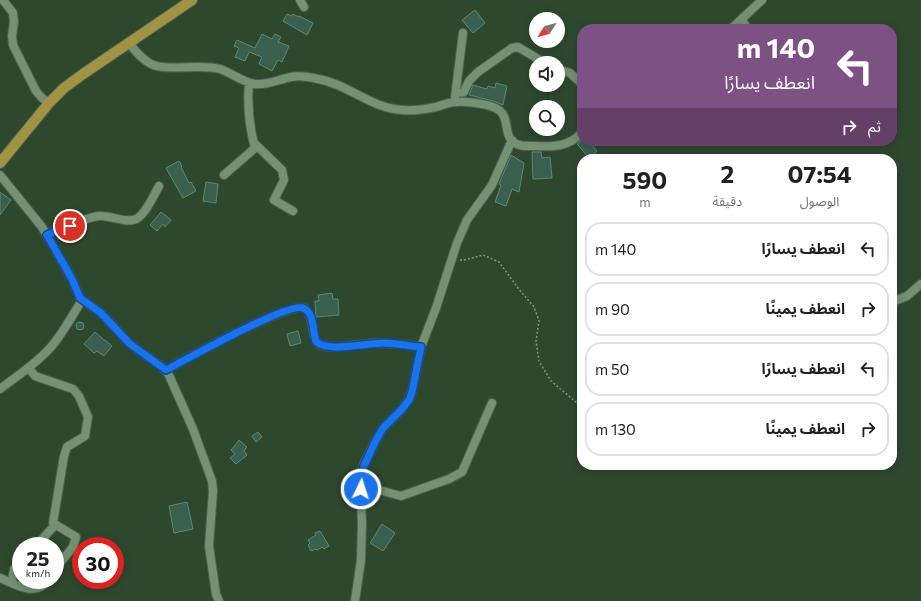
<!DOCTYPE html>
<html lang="ar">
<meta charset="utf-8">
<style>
:root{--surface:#fff;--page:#f6f6f6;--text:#202124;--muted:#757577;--line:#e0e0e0}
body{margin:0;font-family:Commissioner,"Noto Sans Arabic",sans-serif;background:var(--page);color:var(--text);direction:rtl;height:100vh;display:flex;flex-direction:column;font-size:15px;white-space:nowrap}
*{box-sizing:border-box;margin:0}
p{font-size:13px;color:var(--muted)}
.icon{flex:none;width:22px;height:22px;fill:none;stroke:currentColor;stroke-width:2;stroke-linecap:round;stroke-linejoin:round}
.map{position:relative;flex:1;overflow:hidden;direction:ltr}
.sheet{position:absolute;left:577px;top:154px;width:320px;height:316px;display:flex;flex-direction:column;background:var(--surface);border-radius:16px;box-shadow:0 2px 10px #0003;direction:rtl}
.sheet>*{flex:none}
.hud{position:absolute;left:577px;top:24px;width:320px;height:122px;border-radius:16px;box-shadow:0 2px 10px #0003;direction:rtl;background:#7d5183;color:#fff;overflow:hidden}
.needle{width:26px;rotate:233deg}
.buttons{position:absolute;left:529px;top:12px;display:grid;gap:8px}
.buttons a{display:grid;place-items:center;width:36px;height:36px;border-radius:50%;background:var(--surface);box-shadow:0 2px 10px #0003;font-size:20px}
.speed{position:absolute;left:12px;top:537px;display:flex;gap:8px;font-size:20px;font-weight:700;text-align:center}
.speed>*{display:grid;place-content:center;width:52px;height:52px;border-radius:50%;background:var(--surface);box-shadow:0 2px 10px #0003;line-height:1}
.speed small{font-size:10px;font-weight:400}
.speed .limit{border:6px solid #d22;background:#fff;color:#111}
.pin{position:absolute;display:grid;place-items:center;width:34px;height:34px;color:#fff;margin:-17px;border:2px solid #fff;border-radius:50%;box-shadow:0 1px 4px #0007}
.me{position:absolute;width:44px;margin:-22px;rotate:4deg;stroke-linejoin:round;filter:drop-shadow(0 0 3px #0008)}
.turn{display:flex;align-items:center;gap:14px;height:84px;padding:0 16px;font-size:18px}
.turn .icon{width:52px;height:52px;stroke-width:2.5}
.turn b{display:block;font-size:28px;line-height:34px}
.then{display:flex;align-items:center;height:38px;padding:0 16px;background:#0003;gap:8px;font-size:15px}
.eta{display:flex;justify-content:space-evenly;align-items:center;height:68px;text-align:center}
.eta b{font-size:24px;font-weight:700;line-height:28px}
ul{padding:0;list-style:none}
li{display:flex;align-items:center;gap:12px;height:54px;margin:0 8px 6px;padding:0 8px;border:2px solid var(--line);border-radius:16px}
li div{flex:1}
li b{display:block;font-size:15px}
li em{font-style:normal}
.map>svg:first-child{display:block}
.building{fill:#39604f;stroke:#5f8875}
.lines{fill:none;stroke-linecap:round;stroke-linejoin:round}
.minor-casing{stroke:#4d634d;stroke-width:10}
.major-casing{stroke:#4d634d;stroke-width:12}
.path{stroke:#809580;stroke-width:1.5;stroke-dasharray:2 2;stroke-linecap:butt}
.minor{stroke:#759174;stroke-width:8}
.major{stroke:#a29244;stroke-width:10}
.route-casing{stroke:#114b97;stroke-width:10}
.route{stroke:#1a73e8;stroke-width:7}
</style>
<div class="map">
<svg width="921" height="601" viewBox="0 0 921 601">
<rect width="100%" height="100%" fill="#2e482e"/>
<!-- building -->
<path class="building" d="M475,10l10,13 -12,10 -11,-13z
M287,14l5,2 1,-2 6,3v-1l14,7 -6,12 -24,-14z
M262,34l10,5 3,-5 6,3 -3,5 11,4 -7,16 -4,-2 -6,11 -13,-7 3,-7 -13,-5 -4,9 -10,-4 4,-9 -5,-2 3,-6 18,8z
M496,83l11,3 -4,19 -10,-4 -24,-6 4,-10 14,4 1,-3 7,2z
M581,141h7l9,10 -8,7 -12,-14z
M532,152h9l1,6 8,-1 2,21 -19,1z
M511,155l13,8 -5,29 -7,-3 -6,17 -11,-4 6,-17 -2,-1z
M179,161l3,5 -1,1 8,16 2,-1 5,9 -13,7 -17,-30z
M206,182l12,2 -2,19 -13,-2z
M0,192l11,8 -11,15z
M161,212l10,8 -6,7 -2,-3 -6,7 -7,-6z
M332,293l1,6h5l1,16 -23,2 -1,-16h4l-1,-6z
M76 326a4 4 0 1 1 8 0a4 4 0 1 1-8 0Z
M298,331l3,12 -11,3 -3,-12z
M95,332l9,8h1l7,6 -8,10 -7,-5 -3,2 -10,-9z
M258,432l4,5 -6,5 -4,-6z
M239,440l8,7 -3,4 3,4 -11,9 -6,-6 5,-4 -4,-4z
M187,502l6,27 -19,4 -5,-27z
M382,524l13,9 -12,18 -13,-8z
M320,531l9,15 -5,3 -1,-2 -6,3 -1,-1 -5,2 -3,-6 2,-2 -2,-3 8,-5 -1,-2z"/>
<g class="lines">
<defs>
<path id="minor" d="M3,0l10,13 1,9 -2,14 1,9 23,46 6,7 7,5
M300,0l4,7
M742,20l6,9
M731,29l31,-29
M129,43c6,8 13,16 22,21 16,8 49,-1 69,5 12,4 23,14 36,15 12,1 24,-5 35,-7 9,-2 19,0 27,2 30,5 54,30 85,31 10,1 23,-1 33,-3 7,-2 13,-5 20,-5 10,-1 37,2 44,9 9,7 4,22 12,30 6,6 15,5 23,5 17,1 35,1 47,-14
M558,69l12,4 12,11
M456,93l8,-1 5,-11 9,-9 34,-24 6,-1 27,16
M455,97l8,-64
M254,143l28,27 2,10 -10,20 19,11
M0,175l42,52 30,52 8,19 21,15 29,31 31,22 7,7 25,56 19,52 1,10 -4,55 7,48 3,7
M224,175l31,-27c-6,-22 -8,-42 -6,-65
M47,235c15,-6 36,-17 52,-19 12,-1 26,8 37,3 9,-4 18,-24 23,-33
M892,302l15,-6 14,-12
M29,368l6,8 38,13 6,7 9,21 -3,19 -18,11 -3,9 -11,67 23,14 -3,10 -18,22
M166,370c18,-10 124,-69 138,-62 14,8 3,35 20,38 16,3 34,-2 51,-3 15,0 31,2 46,4
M0,389c17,-13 36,-25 51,-42 12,-14 21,-31 31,-47
M361,485l40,11 48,-17 13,-7 30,-69
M36,546l19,-21
M0,578c15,6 36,20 48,2
M12,582l2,-13 7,-9
M355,601l6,-41 1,-37 -1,-25 1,-24 1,-8 13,-26 7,-12 19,-19 7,-10 3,-7 9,-45 15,-39 21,-65 10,-23 25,-35 20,-45"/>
<path id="major" d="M0,163l49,-60 15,-15 19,-14 109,-74"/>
</defs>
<!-- minor casing -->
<use href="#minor" class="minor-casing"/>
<!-- major casing -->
<use href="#major" class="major-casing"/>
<!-- path -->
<path class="path" d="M460,260h4l19,-5 16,7 19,26 16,19 5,14 -3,20 3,20 12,20 31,26"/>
<!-- minor -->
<use href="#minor" class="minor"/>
<!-- major -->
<use href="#major" class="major"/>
</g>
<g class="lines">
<defs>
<path id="route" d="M70,226l-23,9 25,44 8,19 21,15 29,31 36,26c19,-10 122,-68 137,-62 12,5 9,23 13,33 9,12 52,2 67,2 13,0 25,3 38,4l-9,45 -3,8 -7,9 -19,19 -7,12 -12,26 -3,23"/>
</defs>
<!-- route casing -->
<use href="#route" class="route-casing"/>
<!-- route -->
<use href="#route" class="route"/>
</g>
</svg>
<div class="buttons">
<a><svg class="needle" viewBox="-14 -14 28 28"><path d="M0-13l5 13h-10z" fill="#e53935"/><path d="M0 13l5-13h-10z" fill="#757577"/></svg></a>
<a><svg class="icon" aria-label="sound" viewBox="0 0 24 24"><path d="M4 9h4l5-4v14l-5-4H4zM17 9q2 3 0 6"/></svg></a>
<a><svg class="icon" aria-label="search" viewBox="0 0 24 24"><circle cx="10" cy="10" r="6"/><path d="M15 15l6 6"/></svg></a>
</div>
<div class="speed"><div>25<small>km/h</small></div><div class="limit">30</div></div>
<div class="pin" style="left:70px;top:226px;background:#d93025"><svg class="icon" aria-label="arrive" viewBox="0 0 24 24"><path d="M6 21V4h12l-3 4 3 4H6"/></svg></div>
<svg class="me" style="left:361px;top:489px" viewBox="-20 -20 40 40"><circle r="17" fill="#1a73e8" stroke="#fff" stroke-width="3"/><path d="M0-11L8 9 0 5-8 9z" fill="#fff"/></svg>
<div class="hud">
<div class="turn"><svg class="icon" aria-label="left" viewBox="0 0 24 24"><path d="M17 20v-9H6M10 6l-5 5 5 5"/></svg><div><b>140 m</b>انعطف يسارًا</div></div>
<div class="then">ثم<svg class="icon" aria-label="right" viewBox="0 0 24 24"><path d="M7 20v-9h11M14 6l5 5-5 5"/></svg></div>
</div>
<section class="sheet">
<div class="eta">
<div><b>07:54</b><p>الوصول</p></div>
<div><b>2</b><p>دقيقة</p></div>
<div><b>590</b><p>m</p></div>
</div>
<ul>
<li><svg class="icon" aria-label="left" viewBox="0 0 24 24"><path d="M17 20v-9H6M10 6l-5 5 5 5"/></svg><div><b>انعطف يسارًا</b></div><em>140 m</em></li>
<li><svg class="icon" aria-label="right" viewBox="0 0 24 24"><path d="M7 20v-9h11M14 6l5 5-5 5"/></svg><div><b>انعطف يمينًا</b></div><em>90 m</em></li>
<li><svg class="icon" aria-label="left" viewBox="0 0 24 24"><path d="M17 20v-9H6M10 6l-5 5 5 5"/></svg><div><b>انعطف يسارًا</b></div><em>50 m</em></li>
<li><svg class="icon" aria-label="right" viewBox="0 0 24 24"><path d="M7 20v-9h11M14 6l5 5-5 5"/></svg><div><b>انعطف يمينًا</b></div><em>130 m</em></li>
</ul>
</section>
</div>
